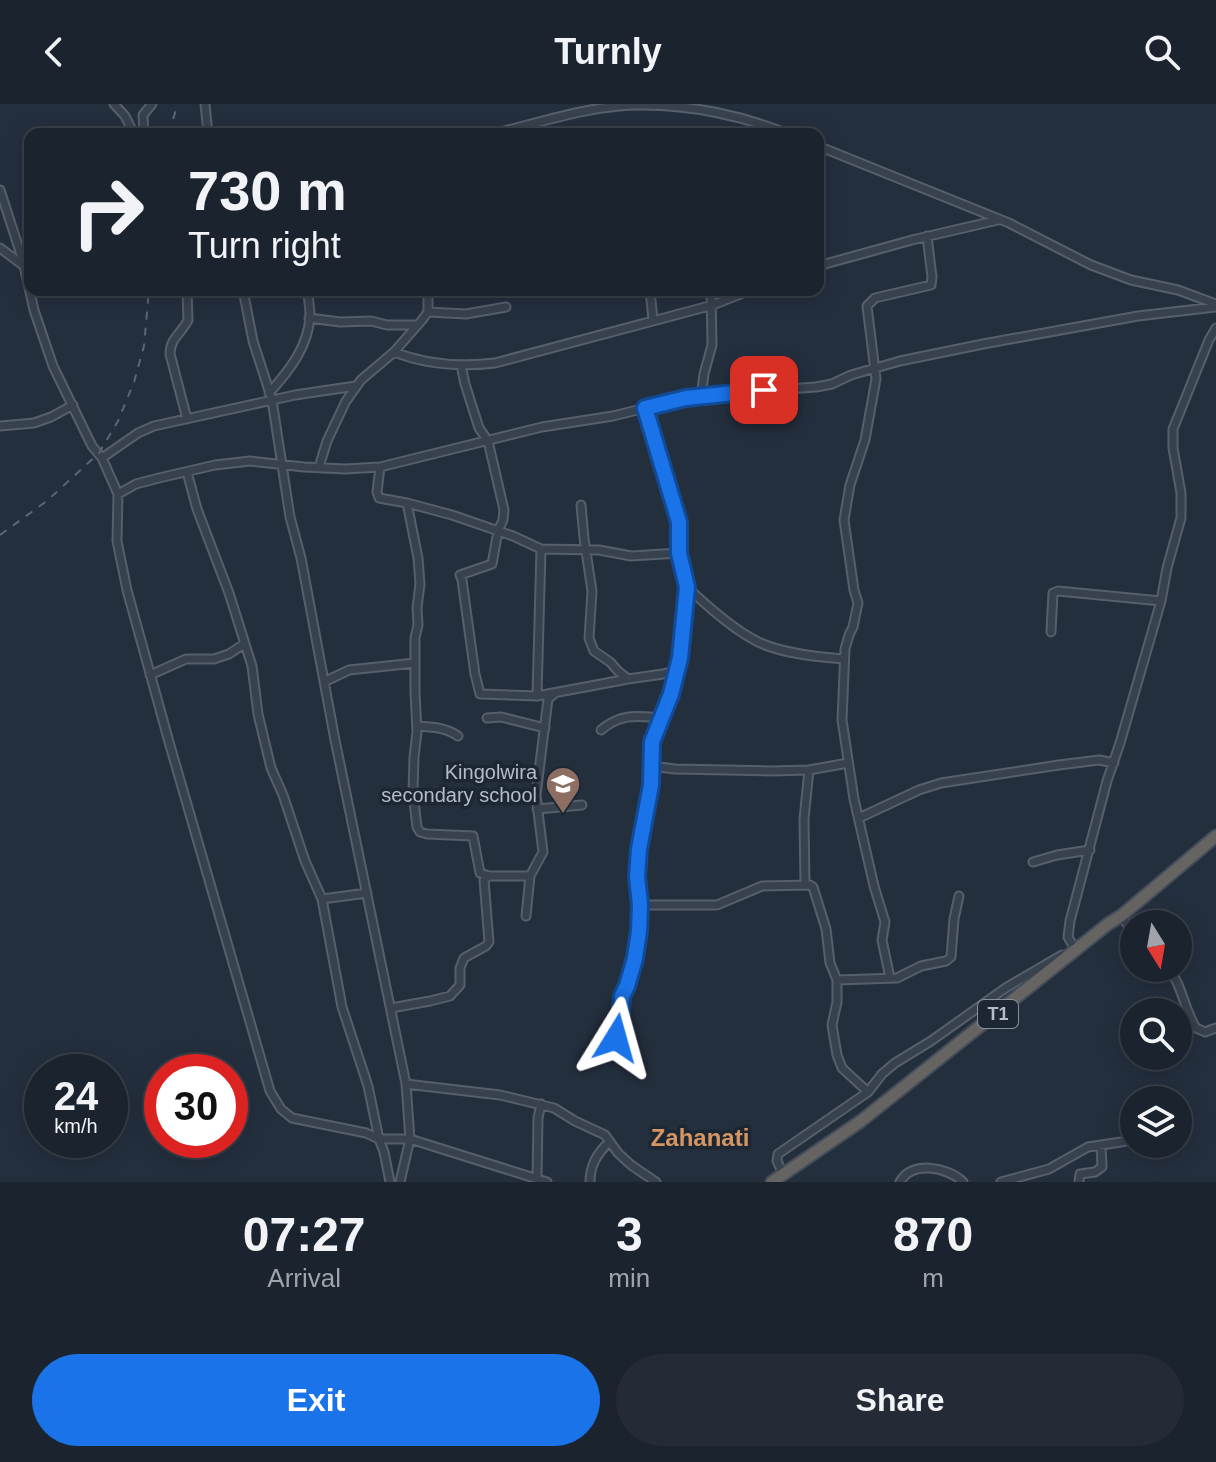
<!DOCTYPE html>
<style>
:root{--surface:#1b232e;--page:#242b36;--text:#f1f3f6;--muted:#a0a4aa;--line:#39404a;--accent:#1a73e8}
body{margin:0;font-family:Helvetica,sans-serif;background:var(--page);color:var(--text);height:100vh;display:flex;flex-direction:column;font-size:30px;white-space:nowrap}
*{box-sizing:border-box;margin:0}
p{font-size:26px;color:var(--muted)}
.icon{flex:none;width:44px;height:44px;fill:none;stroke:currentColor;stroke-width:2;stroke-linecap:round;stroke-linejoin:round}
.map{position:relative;height:1078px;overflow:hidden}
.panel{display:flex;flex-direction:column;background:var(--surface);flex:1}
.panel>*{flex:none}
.top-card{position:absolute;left:24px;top:24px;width:800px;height:168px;border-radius:16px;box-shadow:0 4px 20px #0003,0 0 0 2px var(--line);background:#1b232e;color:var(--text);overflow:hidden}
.needle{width:52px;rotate:169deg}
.fabs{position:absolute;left:1120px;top:806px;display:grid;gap:16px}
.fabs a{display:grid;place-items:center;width:72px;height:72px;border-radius:50%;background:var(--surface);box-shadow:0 4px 20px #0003,0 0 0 2px var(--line);font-size:40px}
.speed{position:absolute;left:24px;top:950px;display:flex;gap:16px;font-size:40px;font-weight:700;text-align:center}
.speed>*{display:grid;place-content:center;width:104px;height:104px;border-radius:50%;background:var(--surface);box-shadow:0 4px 20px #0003,0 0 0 2px var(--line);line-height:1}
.speed small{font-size:20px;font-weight:400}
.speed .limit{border:12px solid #d22;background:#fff;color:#111}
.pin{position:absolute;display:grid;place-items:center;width:68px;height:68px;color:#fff;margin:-34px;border-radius:16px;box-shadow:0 4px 12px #0006}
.me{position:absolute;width:88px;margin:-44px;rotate:8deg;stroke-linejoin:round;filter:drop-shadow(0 0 6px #0008)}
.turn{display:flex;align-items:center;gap:28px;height:168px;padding:0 32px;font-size:36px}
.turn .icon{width:104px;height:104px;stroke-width:2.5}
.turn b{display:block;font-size:56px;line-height:68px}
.eta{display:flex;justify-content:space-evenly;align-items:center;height:136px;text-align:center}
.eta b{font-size:48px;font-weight:600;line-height:56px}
.primary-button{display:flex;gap:16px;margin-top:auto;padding:16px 32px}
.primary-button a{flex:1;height:92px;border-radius:48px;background:var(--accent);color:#fff;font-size:32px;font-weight:600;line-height:92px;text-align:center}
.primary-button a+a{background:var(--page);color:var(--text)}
header{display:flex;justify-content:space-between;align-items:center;height:104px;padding:0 32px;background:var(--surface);font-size:36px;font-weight:600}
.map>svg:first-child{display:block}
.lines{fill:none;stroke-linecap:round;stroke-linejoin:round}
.minor-casing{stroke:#565f6c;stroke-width:11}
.trunk-casing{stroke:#434c59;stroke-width:15}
.minor{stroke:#38414e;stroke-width:7}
.trunk{stroke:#656462;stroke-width:11}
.rail{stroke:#5a6575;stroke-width:2;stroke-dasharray:8 8;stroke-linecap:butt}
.route-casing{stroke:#114b97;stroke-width:20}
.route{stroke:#1a73e8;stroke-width:14}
.labels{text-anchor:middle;stroke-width:7;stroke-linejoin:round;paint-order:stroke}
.shield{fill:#1d2633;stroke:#878f9c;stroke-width:2}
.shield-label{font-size:18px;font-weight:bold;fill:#b4bcc9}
.poi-label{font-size:20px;fill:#b4bcc9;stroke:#1d2633;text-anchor:end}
.quarter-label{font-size:24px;font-weight:bold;fill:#d59563;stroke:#1d2633}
</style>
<header><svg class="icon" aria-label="back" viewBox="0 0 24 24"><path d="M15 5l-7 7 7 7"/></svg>Turnly<svg class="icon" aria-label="search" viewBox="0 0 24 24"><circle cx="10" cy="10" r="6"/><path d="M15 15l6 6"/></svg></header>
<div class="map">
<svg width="1216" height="1078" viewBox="0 0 1216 1078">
<rect width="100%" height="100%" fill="#242f3e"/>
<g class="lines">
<defs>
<path id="minor" d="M114,0l11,12 9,18
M205,0l3,30
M144,30l-1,-19 9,-11
M492,30c47,-11 102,-30 151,-29 49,0 101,11 145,29
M818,42l191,77 82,42 40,15 47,10 38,14
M0,86l24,74
M0,144l24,18 10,44 19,56 39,80 10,12 16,36 -1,47 10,49 42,152 101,349 11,18 11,9 74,15 13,6 5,13 6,30
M818,162l94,-26 86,-20
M187,186l1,30c-6,13 -18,18 -18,34l17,65
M243,186l10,51 19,59 18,117 11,41 34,182 71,344 4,55 -10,43
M650,186l3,30
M428,208l38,2 40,-7
M309,214l31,4 31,-1 16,4h30
M394,248c33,13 67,15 101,11l218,-58 38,-15
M461,261l4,19 14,44 9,13 16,69 -1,10 -5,11 -6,33 -32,11 2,5 13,94 5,20 57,2 91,-17 35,-5 14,-4
M269,289c20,-22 40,-47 41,-78 0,-8 -2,-16 -2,-25
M701,293l3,-23 8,-29 -1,-55
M0,322l34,-3 17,-6 22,-12
M102,354l36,-25 16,-7 141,-31 61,-9
M319,363l8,-26 19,-40 15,-21 33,-28 28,-32 6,-8v-22
M380,363l-3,25 2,6 28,5 45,12 61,21 28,13 58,1 32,6 48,-3
M187,368l10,37 32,84 23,73 6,48 13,54 12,27 22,66 17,38 20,108 26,79 11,53h31l137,43
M118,390l18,-10 23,-6 56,-13 35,-4 54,6 41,2 35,-2 162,-40 71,-11 73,-18 43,-5 87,-6 16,-3 19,-9 49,-14 83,-17 155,-28 78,-9
M407,399l11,55 2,26 -3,24 1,17 -3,13v54l2,40 -3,25 -1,36 4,34 3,5 7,2 46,2 7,37 9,3h41
M581,401l3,33 8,53 -3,47 5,13 16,11 8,9 10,8
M687,483c19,18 41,38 64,51 24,15 65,19 93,21
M1051,528l2,-39 5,-2 103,10
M150,571l36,-16h28l15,-5 15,-10
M326,577l23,-11 66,-7
M537,592l4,-147
M487,614l14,-1 44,11
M417,622c15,1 28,1 41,10
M601,626c20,-17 36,-14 60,-12
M651,662l24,3 96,2 38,-1 39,-7
M537,705l45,-4
M859,714l60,-28 22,-7 118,-18 40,-5 15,3
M1033,758l24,-7 33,-5
M805,781l-1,-66 5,-49
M322,795l45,-6
M640,801h77l45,-19 48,-1 3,2 13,42 4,34 7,17v22l-5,23 5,30 5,13 26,24
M526,812l4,-40 13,-24 -7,-57 12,-96 6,-5
M1121,812l13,17
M1076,847l-8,-14 2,-16 37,-140 13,-38 41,-142 6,-33 14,-50v-25l-8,-45v-19l36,-89 7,-12
M1168,864c14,16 16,41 28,60l9,4 11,-4
M890,874l-8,-38 3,-18 -11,-36 -20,-87 -12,-79 3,-71 4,-14 4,-8 5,-24 -4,-13 -10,-70 6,-35 15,-45 11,-61 -9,-73 8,-8 56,-13 1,-8 -5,-41
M837,876l60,-2 24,-12 25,-5 5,-4 3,-38 5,-23
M391,904l39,-7 20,-5 10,-11v-17l4,-10 22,-12 3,-4 -5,-62 5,-4
M620,952l-4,-11v-7l5,-24 1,-18 5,-10 8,-28 4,-27 1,-26 -3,-29 2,-27 12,-64 1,-43 19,-48 9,-36 7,-71 -8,-34v-31l-34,-114
M406,980l94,11 54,13 21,13 30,14 13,18 13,12 25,17
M783,1070l-6,-13 1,-7 90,-62 14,-18 13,-11 36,-22 76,-54 55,-32
M537,1075l1,-61 3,-14
M590,1078c0,-17 7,-28 19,-40
M900,1078c11,-22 48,-15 63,0
M1001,1078l48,-13 39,-22 46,-7
M1079,1078l1,-8 15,-2 7,-5 -1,-22"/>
<path id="trunk" d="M772,1078l89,-61 247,-197 13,-8 95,-80"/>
</defs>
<!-- minor casing -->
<use href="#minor" class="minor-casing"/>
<!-- trunk casing -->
<use href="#trunk" class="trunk-casing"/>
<!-- minor -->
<use href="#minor" class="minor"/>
<!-- trunk -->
<use href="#trunk" class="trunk"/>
<!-- rail -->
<path class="rail" d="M168,30l10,-30
M0,431l48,-35 51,-47 19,-32 16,-39 10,-36 5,-56"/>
</g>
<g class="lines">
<defs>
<path id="route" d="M616,934l5,-24 1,-18 5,-10 8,-28 4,-27 1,-26 -3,-29 2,-27 12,-64 1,-43 19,-48 9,-36 7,-71 -8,-34v-31l-34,-114 41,-10 78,-8"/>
</defs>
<!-- route casing -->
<use href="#route" class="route-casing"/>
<!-- route -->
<use href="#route" class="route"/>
</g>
<!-- icons -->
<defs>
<symbol id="school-pin" viewBox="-11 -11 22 30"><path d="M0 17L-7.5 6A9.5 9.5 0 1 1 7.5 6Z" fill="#8d6e63" stroke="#1d2633"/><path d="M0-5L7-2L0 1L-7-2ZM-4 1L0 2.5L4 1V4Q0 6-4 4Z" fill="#fff"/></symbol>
</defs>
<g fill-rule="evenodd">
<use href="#school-pin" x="543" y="660" width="40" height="54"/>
</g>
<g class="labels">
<!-- shield labels -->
<rect class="shield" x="978" y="896" width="40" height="28" rx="6"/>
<g class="shield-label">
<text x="998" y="916">T1</text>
</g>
<!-- poi labels -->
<g class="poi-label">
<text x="537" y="675">Kingolwira<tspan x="537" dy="23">secondary school</tspan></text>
</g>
<!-- quarter labels -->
<g class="quarter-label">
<text x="700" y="1042">Zahanati</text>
</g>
</g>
</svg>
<div class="fabs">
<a><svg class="needle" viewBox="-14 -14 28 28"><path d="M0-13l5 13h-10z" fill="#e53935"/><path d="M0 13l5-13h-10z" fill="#a0a4aa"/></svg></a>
<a><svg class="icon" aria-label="search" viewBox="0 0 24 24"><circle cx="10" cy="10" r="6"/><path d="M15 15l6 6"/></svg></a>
<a><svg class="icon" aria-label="layers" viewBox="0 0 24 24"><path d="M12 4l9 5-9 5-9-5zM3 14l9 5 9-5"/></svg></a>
</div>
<div class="speed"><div>24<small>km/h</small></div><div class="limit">30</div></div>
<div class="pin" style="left:764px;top:286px;background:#d93025"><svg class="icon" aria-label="arrive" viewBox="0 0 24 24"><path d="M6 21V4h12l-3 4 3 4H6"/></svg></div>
<svg class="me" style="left:616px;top:934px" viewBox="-20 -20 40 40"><path d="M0-17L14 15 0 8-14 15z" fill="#1a73e8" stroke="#fff" stroke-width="4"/></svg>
<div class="top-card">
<div class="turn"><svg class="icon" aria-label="right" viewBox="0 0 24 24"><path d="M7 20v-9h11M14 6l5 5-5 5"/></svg><div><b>730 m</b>Turn right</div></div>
</div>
</div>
<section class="panel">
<div class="eta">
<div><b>07:27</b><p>Arrival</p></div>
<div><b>3</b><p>min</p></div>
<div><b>870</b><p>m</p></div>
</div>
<div class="primary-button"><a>Exit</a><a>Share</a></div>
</section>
